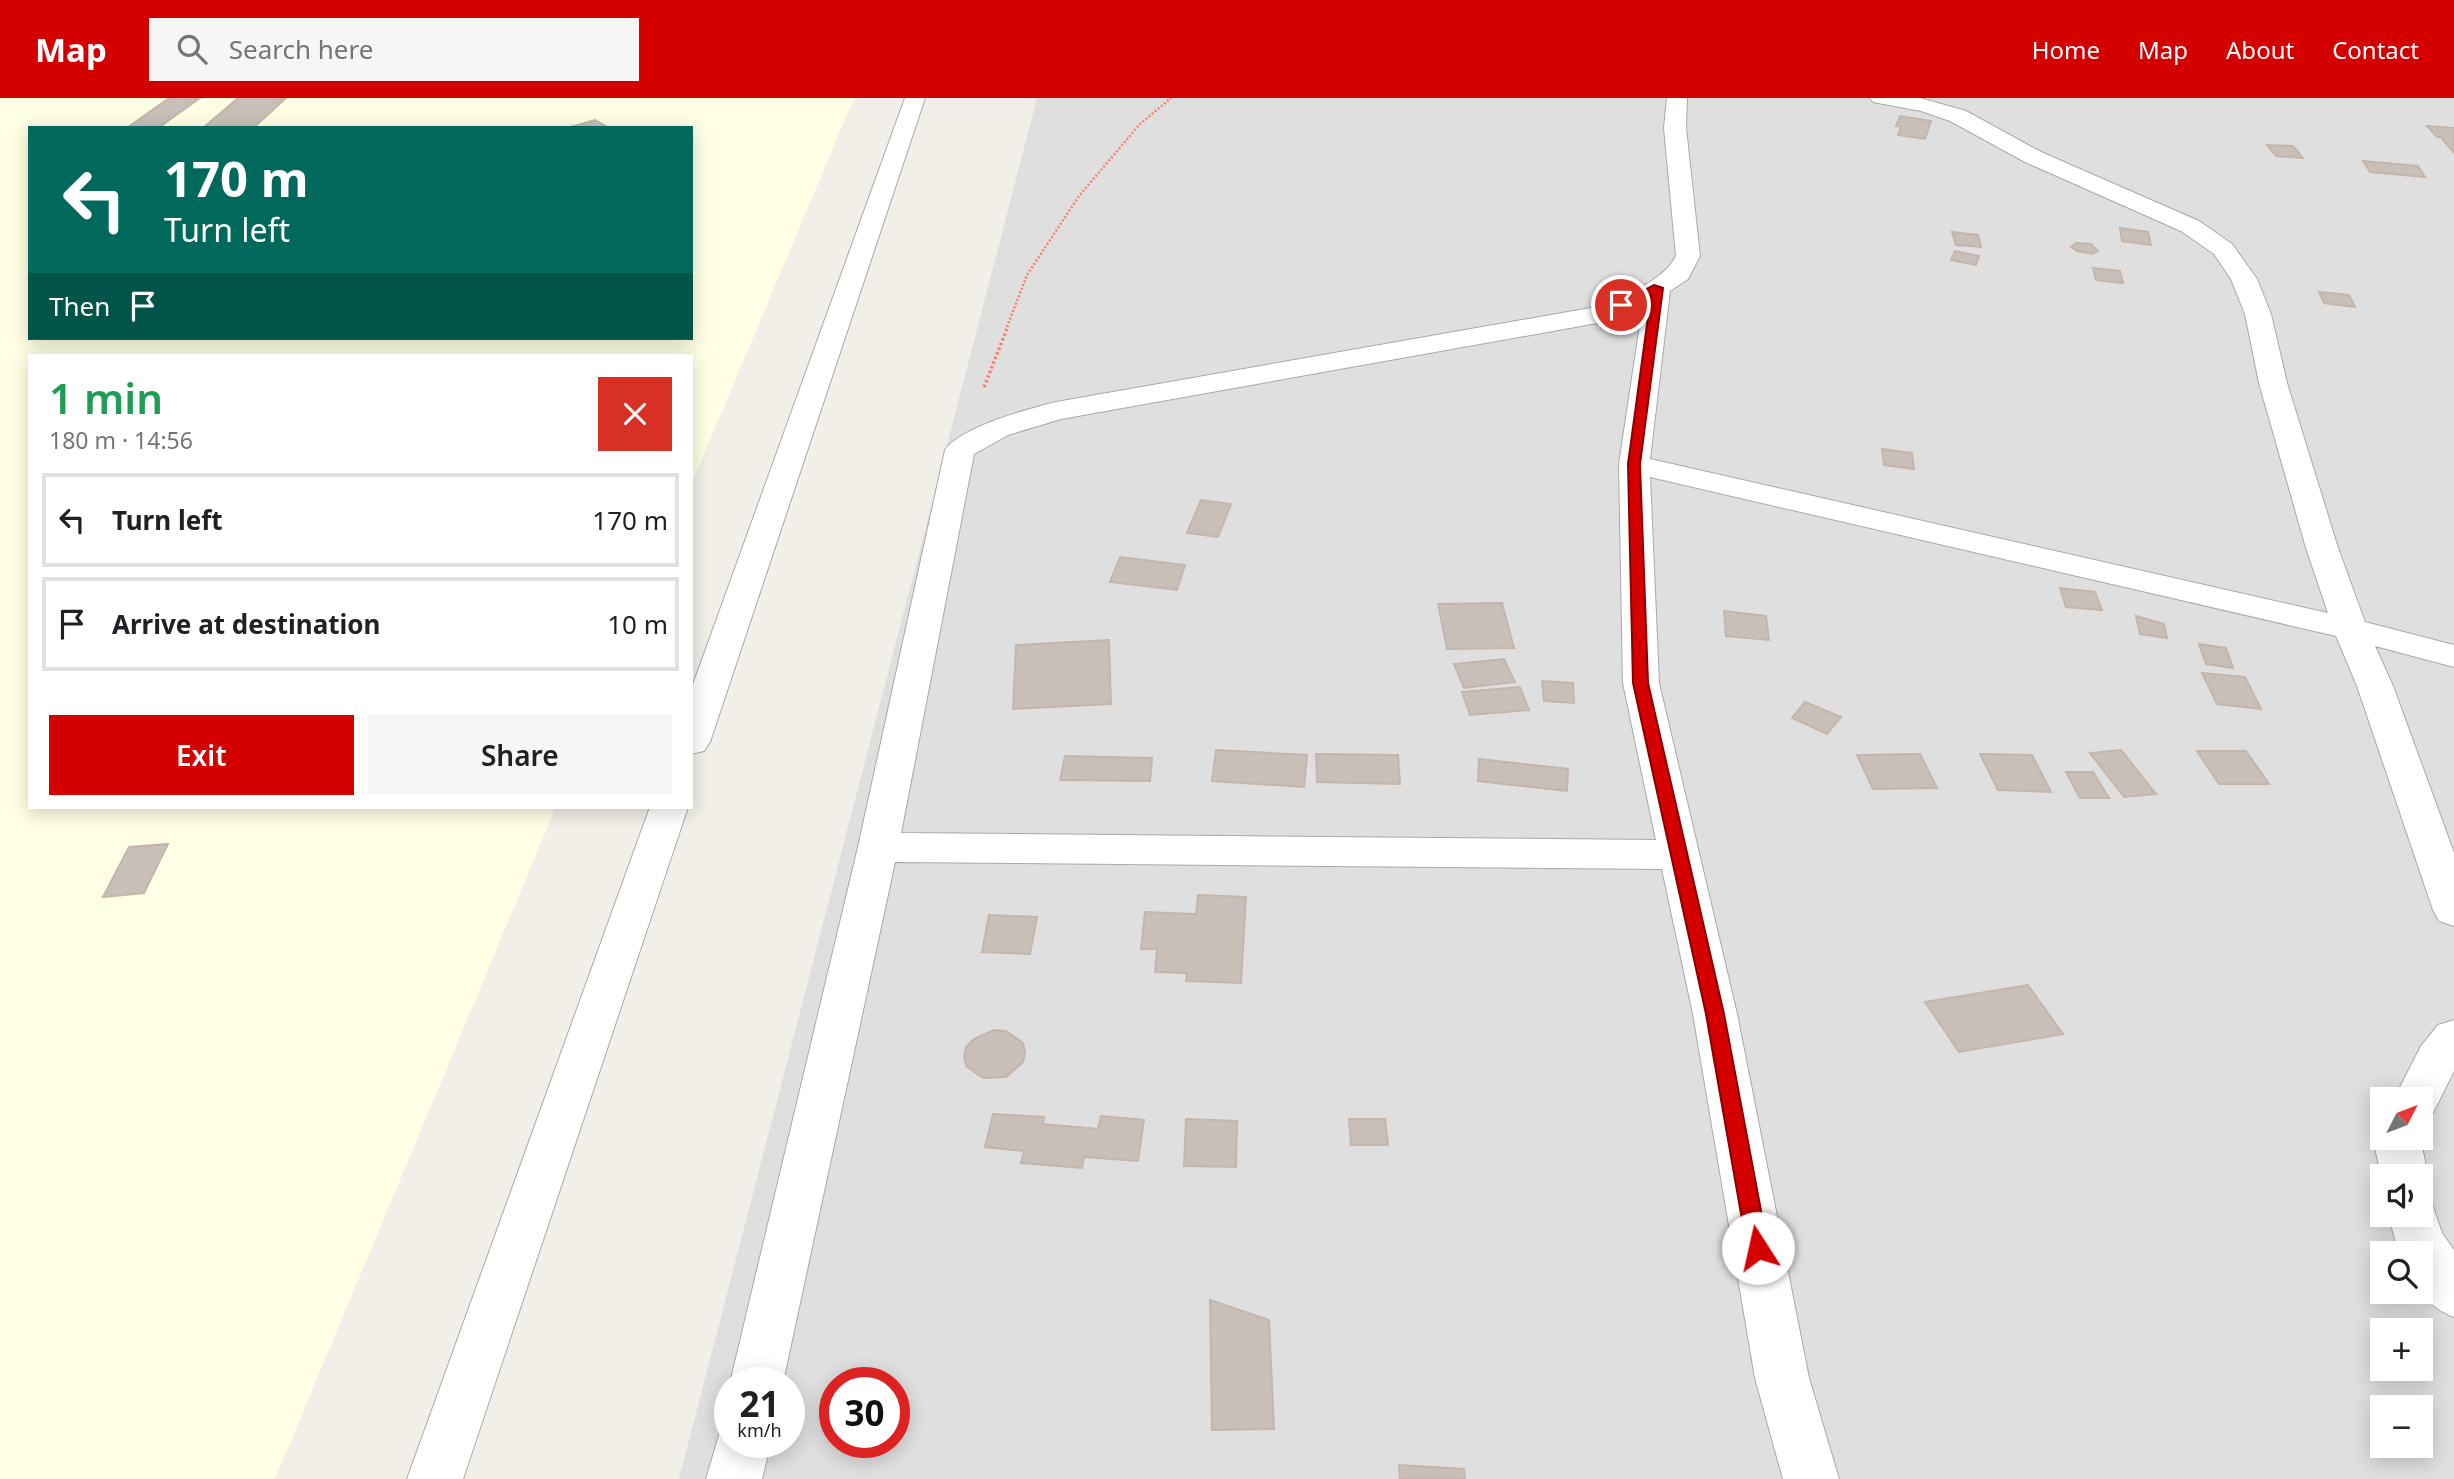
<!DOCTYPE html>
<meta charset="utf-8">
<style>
:root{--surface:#fff;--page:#f6f6f6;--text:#202124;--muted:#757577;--line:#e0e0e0;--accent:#d40000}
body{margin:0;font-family:"Noto Sans",sans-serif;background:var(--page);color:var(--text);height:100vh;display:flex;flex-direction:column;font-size:26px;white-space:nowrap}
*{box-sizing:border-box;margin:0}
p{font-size:23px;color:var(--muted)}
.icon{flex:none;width:38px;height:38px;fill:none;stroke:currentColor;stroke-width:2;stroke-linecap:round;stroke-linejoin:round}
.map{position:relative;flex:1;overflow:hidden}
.details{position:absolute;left:28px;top:256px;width:665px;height:455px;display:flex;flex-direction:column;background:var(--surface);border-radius:0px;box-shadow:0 4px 18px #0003}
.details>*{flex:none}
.hud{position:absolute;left:28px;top:28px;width:665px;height:214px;border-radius:0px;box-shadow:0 4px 18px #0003;background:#00695c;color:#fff;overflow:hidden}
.needle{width:46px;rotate:48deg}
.controls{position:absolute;left:2370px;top:989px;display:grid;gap:14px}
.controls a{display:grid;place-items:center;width:63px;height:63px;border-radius:0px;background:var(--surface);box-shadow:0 4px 18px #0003;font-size:35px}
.speed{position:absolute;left:714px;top:1269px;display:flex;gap:14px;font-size:35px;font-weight:700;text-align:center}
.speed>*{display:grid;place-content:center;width:91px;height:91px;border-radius:50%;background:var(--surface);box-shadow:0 4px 18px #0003;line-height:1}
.speed small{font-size:18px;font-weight:400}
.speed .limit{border:10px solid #d22;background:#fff;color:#111}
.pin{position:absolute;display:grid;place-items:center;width:60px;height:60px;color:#fff;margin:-30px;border:4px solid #fff;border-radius:50%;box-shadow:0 2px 7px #0007}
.me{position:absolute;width:77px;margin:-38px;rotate:350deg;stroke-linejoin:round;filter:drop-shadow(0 0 5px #0008)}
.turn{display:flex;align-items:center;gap:24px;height:147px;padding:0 21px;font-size:32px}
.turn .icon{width:91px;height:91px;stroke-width:2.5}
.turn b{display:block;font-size:49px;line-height:60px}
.then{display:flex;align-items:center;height:66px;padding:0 21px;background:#0003;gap:14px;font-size:26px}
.round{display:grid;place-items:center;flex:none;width:74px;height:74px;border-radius:0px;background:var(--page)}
.summary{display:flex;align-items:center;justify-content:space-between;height:119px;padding:0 21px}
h1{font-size:42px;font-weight:600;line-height:52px;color:#1e9e55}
.button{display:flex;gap:14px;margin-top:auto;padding:14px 21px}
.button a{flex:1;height:80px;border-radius:0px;background:var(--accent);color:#fff;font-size:28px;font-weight:600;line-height:80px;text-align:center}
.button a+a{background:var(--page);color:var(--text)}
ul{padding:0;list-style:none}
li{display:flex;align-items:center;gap:21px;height:94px;margin:0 14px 10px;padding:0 7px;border:4px solid var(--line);border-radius:0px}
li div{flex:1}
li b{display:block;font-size:26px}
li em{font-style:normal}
header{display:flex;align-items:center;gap:42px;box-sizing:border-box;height:98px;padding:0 35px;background:var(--accent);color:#fff}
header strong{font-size:33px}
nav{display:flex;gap:38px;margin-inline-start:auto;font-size:24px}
.search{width:490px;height:63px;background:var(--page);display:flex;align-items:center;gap:18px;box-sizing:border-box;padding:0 24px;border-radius:0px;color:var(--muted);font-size:26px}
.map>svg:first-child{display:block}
.residential{fill:#e0dfdf;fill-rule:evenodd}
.education{fill:#ffffe5;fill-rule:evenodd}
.building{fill:#c7bfb8;stroke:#c4b6ab;stroke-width:2}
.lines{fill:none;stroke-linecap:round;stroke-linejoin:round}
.minor-casing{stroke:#a9a9a9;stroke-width:2}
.path-far1{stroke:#fa8072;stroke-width:2.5;stroke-dasharray:2 2;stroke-linecap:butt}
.path{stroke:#fa8072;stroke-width:3.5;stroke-dasharray:2.5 2.5;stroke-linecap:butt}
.minor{fill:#fff;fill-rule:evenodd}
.route{fill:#d40000;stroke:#8a0000;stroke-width:2}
</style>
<header>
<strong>Map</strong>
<div class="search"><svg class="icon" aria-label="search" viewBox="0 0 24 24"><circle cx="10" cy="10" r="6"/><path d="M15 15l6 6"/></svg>Search here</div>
<nav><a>Home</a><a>Map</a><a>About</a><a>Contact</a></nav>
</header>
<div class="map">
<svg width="2454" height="1381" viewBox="0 0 2454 1381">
<rect width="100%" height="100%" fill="#f2efe9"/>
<!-- residential -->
<path class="residential" d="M1037,0h1417v1381h-1775zM2382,1001h38v39h-38zM2382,1078h38v38h-38zM2382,1155h38v39h-38zM2382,1232h38v38h-38zM730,1284h59v60h-59zM835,1284h59v60h-59zM2382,1309h38v39h-38z"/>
<!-- education -->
<path class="education" d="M0,0h854l-163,387v-130h-661v452h526l-281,672h-275zM30,30h661v210h-661z"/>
<!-- building -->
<path class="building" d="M169,0h31l-42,30h-31z
M238,0h48l-33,30h-50z
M1900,18l31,5 -6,18 -27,-4 3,-8 -5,-1z
M595,22l14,8h-42z
M2427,28l27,2v25l-13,-16h-4z
M2267,47l26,1 10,12 -27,-2z
M2363,63l55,5 7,11 -55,-5z
M2120,130l28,4 3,13 -29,-4z
M1952,134l26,3 3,12 -25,-2z
M2076,145l15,1 7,7 -6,3 -15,-3 -6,-4z
M1955,153l24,5 -3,9 -25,-5z
M2093,170l27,3 3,12 -27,-3z
M2319,194l30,3 6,12 -31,-4z
M1882,351l30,4 2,16 -30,-4z
M1201,402l30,4 -13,33 -31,-4z
M1120,459l65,8 -8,25 -67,-8z
M2060,490l35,4 7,18 -36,-3z
M1502,505l12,45 -67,1 -9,-45z
M1724,513l42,5 3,24 -43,-4z
M2136,518l28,8 3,14 -27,-4z
M1109,542l2,64 -98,5 3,-64z
M2199,546l27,4 7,20 -27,-4z
M1504,561l11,23 -51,6 -10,-24z
M2202,575l43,4 16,32 -44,-5z
M1542,583l31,2 1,20 -30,-2z
M1520,589l9,23 -59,5 -8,-23z
M1805,604l36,15 -14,17 -35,-16z
M1216,652l91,5 -3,32 -92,-6z
M2121,652l35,44 -32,3 -34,-44z
M2197,653h49l23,33h-50z
M1316,656l82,1 2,29 -83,-2z
M1920,656l17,34 -64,1 -16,-34z
M1980,656l52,1 19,37 -53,-2z
M1065,658l87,2 -2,23 -90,-1z
M1479,661l89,10 -1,22 -89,-10z
M2066,674h27l16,26h-29z
M168,746l-24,49 -41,4 26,-50z
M1198,797l48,2 -5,86 -55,-2 1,-8 -32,-1 2,-23h-16l4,-37 51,2z
M989,817l48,2 -7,37 -48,-2z
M2028,887l35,49 -104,18 -34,-50z
M994,932l12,1 17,12 2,9 -2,10 -17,15 -23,1 -17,-12 -2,-9 2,-10 8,-8z
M993,1016l51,3 -1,7 55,5 3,-13 43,4 -6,41 -54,-4 -2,11 -61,-5 3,-12 -39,-4z
M1186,1021l51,2 -1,46 -52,-1z
M1349,1021h36l3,26h-37z
M1210,1202l59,20 5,109 -62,1z
M1399,1367l65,4 1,10h-65z"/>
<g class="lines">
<defs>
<path id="minor" d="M905,0h20l-215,644 -6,9 -13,3v-64z
M1667,0h20l-1,30 14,128 -12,23 -18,12 -20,168 678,154 -22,-65 -47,-165 -14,-69 -14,-35 -17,-25 -33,-23 -156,-69 -75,-41 -29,-10 -48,-9 -3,-4h50l46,13 75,41 158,69 33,23 25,35 14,35 16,69 51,165 27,74 89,23v22l-79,-21 18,40 61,167v73l-15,-5 -6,-11 -76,-224 -21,-50 -686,-159 9,206 78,331 72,364 30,101h-56l-28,-101 -62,-364 -31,-145 -767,-7 -112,520 -53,1 128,-536 87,-397c16,-23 83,-41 111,-48l540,-95c28,-13 65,-23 80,-51l-12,-128zM1643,207l-24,159 4,219 33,157 -755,-7 73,-379 34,-19 53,-16 542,-97z
M650,709h38l-225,672h-56z
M2454,922v51l-21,42 -13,4v-18h-26l27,-53 17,-21z
M2382,1025v15l38,-1 8,39 -7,15 -1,-15h-38v4l-9,-42z
M2420,1097l10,3 12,35 12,17v67c-34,-13 -34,-31 -34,-64h-21l-11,-39h32z
M730,1322v22h41l-9,37h-56l17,-57z"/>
</defs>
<!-- minor casing -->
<use href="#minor" class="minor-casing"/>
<!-- path-far1 -->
<path class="path-far1" d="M1007,229l20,-52 52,-79 61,-72 31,-26"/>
<!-- path -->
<path class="path" d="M984,289l24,-61"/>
<!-- minor -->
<use href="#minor" class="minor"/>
</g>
<!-- route -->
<path class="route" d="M1654,187l9,3 -23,176 8,219 76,331 44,234 -3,7 -7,3 -7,-3 -4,-7 -41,-234 -73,-331 -5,-219 23,-169 -26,12 -9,-2z"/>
</svg>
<div class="controls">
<a><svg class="needle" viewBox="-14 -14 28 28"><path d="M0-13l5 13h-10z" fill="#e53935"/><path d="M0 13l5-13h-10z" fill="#757577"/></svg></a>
<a><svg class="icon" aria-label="sound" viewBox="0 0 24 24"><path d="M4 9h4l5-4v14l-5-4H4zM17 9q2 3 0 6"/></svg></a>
<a><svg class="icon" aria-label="search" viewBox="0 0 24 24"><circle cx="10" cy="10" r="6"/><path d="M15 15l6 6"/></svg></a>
<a>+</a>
<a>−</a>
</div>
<div class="speed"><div>21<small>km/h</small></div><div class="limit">30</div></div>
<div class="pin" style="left:1621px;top:207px;background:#d93025"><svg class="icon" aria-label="arrive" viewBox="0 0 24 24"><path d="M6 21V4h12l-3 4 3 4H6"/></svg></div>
<svg class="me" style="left:1758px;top:1150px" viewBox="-20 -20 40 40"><circle r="19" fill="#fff"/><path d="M0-13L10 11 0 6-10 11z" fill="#d40000"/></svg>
<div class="hud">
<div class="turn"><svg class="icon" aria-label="left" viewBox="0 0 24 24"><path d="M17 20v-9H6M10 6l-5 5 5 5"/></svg><div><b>170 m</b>Turn left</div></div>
<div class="then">Then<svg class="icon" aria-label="arrive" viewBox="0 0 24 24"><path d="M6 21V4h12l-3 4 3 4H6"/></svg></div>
</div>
<section class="details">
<div class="summary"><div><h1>1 min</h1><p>180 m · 14:56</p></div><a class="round" style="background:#d93025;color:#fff"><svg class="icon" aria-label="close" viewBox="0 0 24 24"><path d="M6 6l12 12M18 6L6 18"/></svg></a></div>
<ul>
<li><svg class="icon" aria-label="left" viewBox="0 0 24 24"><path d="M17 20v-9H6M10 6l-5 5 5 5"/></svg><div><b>Turn left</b></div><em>170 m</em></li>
<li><svg class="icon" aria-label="arrive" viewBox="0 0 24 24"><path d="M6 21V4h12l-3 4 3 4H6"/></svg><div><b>Arrive at destination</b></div><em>10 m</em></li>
</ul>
<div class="button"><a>Exit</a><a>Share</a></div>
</section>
</div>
